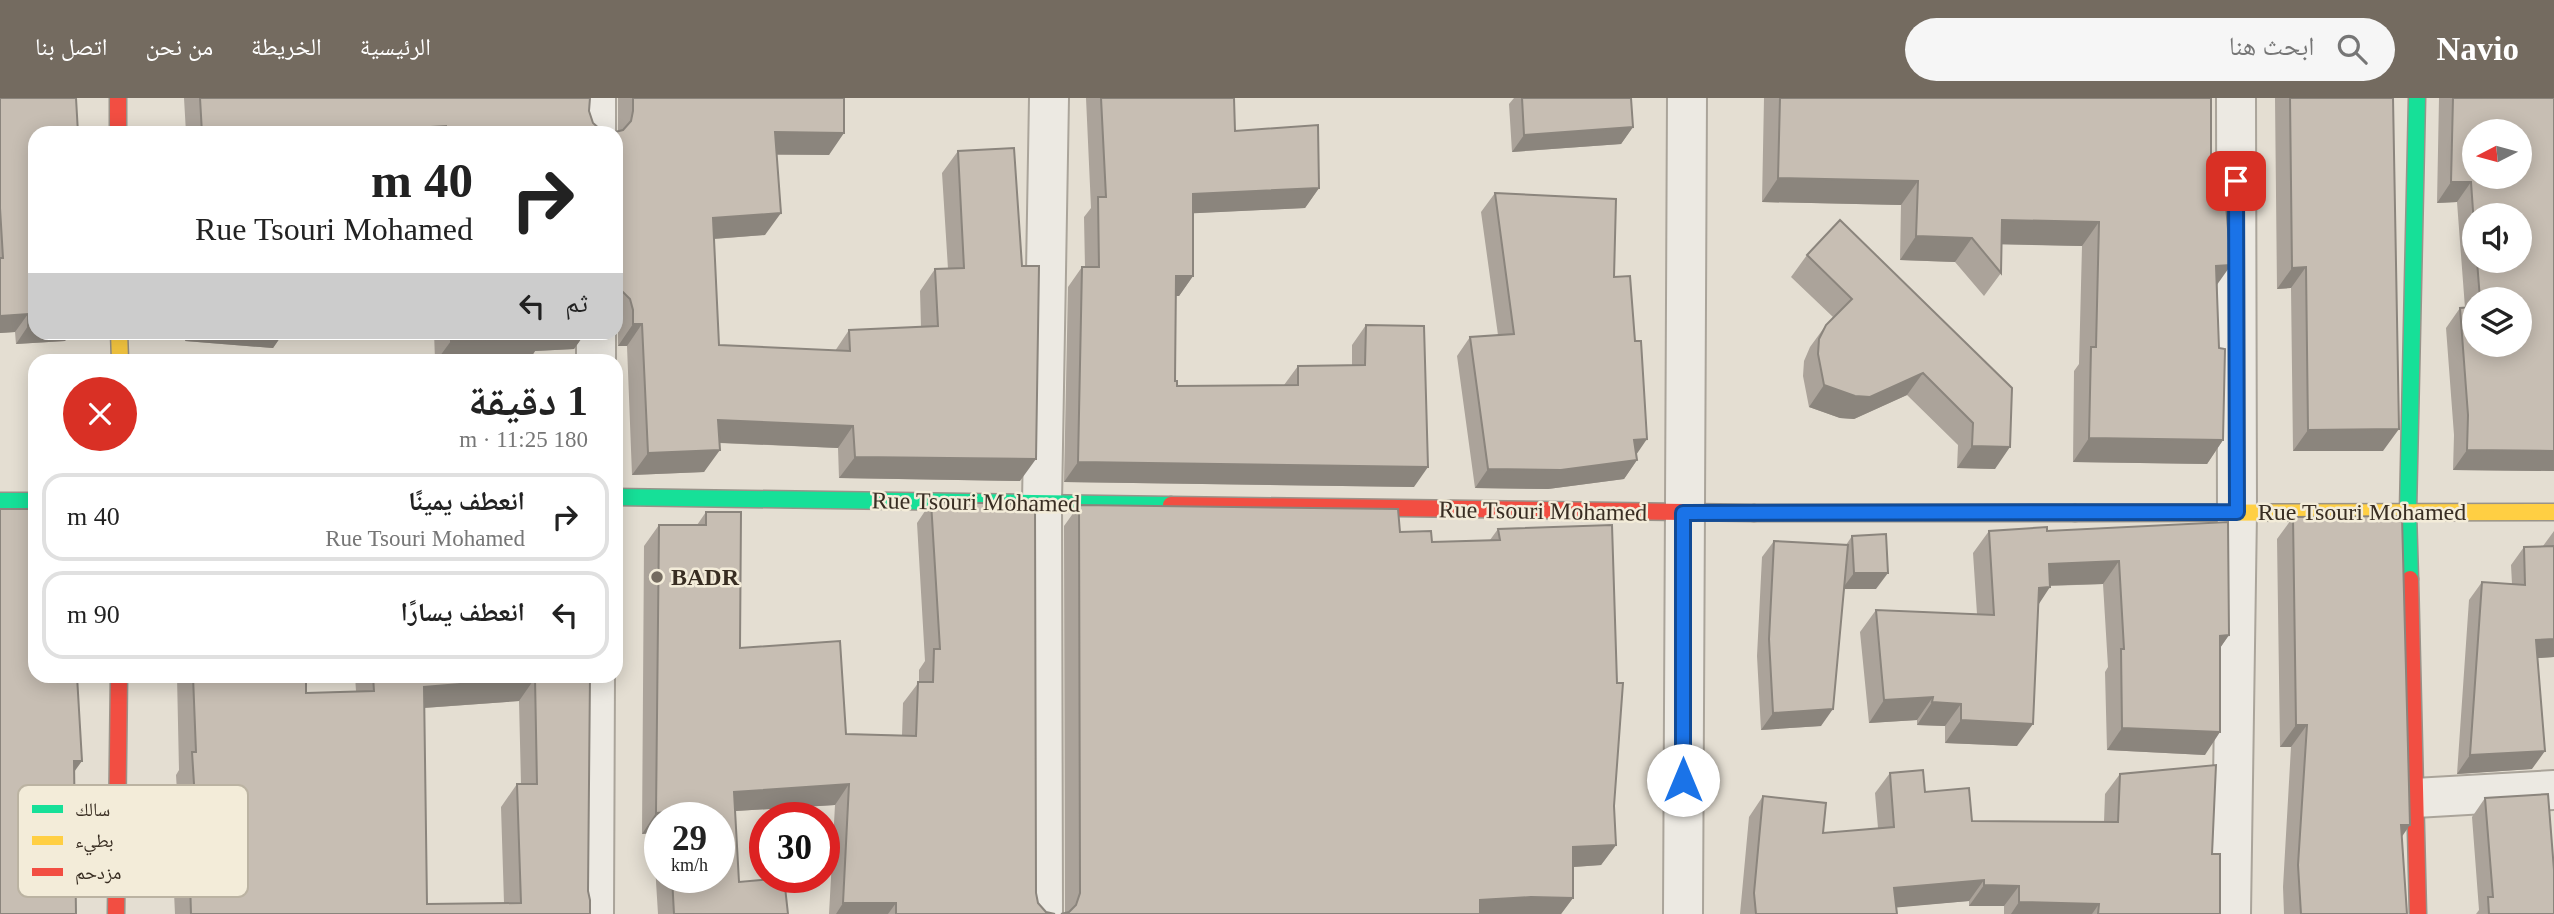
<!DOCTYPE html>
<html lang="ar">
<meta charset="utf-8">
<style>
:root{--surface:#fff;--page:#f6f6f6;--text:#222;--muted:#767676;--line:#e0e0e0;--accent:#746b60}
body{margin:0;font-family:"Times New Roman","Noto Naskh Arabic",serif;background:var(--page);color:var(--text);direction:rtl;height:100vh;display:flex;flex-direction:column;font-size:26px;white-space:nowrap}
*{box-sizing:border-box;margin:0}
p{font-size:23px;color:var(--muted)}
.icon{flex:none;width:38px;height:38px;fill:none;stroke:currentColor;stroke-width:2;stroke-linecap:round;stroke-linejoin:round}
.map{position:relative;flex:1;overflow:hidden;direction:ltr}
.drawer{position:absolute;left:28px;top:256px;width:595px;height:329px;display:flex;flex-direction:column;background:var(--surface);border-radius:21px;box-shadow:0 4px 18px #0003;direction:rtl}
.drawer>*{flex:none}
.hud{position:absolute;left:28px;top:28px;width:595px;height:214px;border-radius:21px;box-shadow:0 4px 18px #0003;direction:rtl;background:#fff;color:var(--text);overflow:hidden}
.needle{width:46px;rotate:264deg}
.fabs{position:absolute;left:2462px;top:21px;display:grid;gap:14px}
.fabs a{display:grid;place-items:center;width:70px;height:70px;border-radius:50%;background:var(--surface);box-shadow:0 4px 18px #0003;font-size:35px}
.speed{position:absolute;left:644px;top:704px;display:flex;gap:14px;font-size:35px;font-weight:700;text-align:center}
.speed>*{display:grid;place-content:center;width:91px;height:91px;border-radius:50%;background:var(--surface);box-shadow:0 4px 18px #0003;line-height:1}
.speed small{font-size:18px;font-weight:400}
.speed .limit{border:10px solid #d22;background:#fff;color:#111}
.pin{position:absolute;display:grid;place-items:center;width:60px;height:60px;color:#fff;margin:-30px;border-radius:14px;box-shadow:0 4px 10px #0006}
.me{position:absolute;width:77px;margin:-38px;rotate:0deg;stroke-linejoin:round;filter:drop-shadow(0 0 5px #0008)}
.turn{display:flex;align-items:center;gap:24px;height:147px;padding:0 35px;font-size:32px}
.turn .icon{width:91px;height:91px;stroke-width:2.5}
.turn b{display:block;font-size:49px;line-height:60px}
.then{display:flex;align-items:center;height:66px;padding:0 35px;background:#0003;gap:14px;font-size:26px}
.round{display:grid;place-items:center;flex:none;width:74px;height:74px;border-radius:37px;background:var(--page)}
.summary{display:flex;align-items:center;justify-content:space-between;height:119px;padding:0 35px}
h1{font-size:42px;font-weight:700;line-height:52px}
ul{padding:0;list-style:none}
li{display:flex;align-items:center;gap:21px;height:88px;margin:0 14px 10px;padding:0 21px;border:4px solid var(--line);border-radius:21px}
li div{flex:1}
li b{display:block;font-size:26px}
li em{font-style:normal}
header{display:flex;align-items:center;gap:42px;box-sizing:border-box;height:98px;padding:0 35px;background:var(--accent);color:#fff}
header strong{font-size:33px}
nav{display:flex;gap:38px;margin-inline-start:auto;font-size:24px}
.search{width:490px;height:63px;background:var(--page);display:flex;align-items:center;gap:18px;box-sizing:border-box;padding:0 24px;border-radius:38px;color:var(--muted);font-size:26px}
.map>svg:first-child{display:block}
.lines{fill:none;stroke-linecap:round;stroke-linejoin:round}
.street-casing{stroke:#aaa49a;stroke-width:42}
.fast-casing{stroke:#99938a;stroke-width:19}
.slow-casing{stroke:#99938a;stroke-width:19}
.jam-casing{stroke:#99938a;stroke-width:19}
.street{stroke:#ece9e2;stroke-width:38}
.fast{stroke:#16e098;stroke-width:16}
.slow{stroke:#ffcf43;stroke-width:16}
.jam{stroke:#f24e42;stroke-width:16}
.wall{fill:#aba39a;fill-rule:evenodd}
.shaded-wall{fill:#8b857d}
.building{fill:#c7beb3;stroke:#8b857d;stroke-width:2;fill-rule:evenodd}
.route-casing{stroke:#114b97;stroke-width:18}
.route{stroke:#1a73e8;stroke-width:12}
.poi-dot{fill:#746b60;stroke:#f3ecd9;stroke-width:2.5}
.labels{text-anchor:middle;stroke-width:5;stroke-linejoin:round;paint-order:stroke}
.street-label{font-size:24px;fill:#382d22;stroke:#f3ecd9}
.poi-label{font-size:24px;font-weight:bold;fill:#382d22;stroke:#f3ecd9;text-anchor:start}
.key{fill:#f3ecd9;stroke:#bbb3a2;stroke-width:2}
.key-label{font-size:19px;fill:#382d22}
</style>
<header>
<strong>Navio</strong>
<div class="search"><svg class="icon" aria-label="search" viewBox="0 0 24 24"><circle cx="10" cy="10" r="6"/><path d="M15 15l6 6"/></svg>ابحث هنا</div>
<nav><a>الرئيسية</a><a>الخريطة</a><a>من نحن</a><a>اتصل بنا</a></nav>
</header>
<div class="map">
<svg width="2554" height="816" viewBox="0 0 2554 816">
<rect width="100%" height="100%" fill="#e4ded2"/>
<g class="lines">
<defs>
<path id="street" d="M596,35v-35
M596,262v-28
M2415,700l139,-8
M594,816l1,-238
M1043,816l-1,-411 7,-405
M1683,816l4,-816
M2231,816l6,-402 -1,-414"/>
<path id="fast" d="M616,399l555,8
M0,403h35
M1754,415h321
M2410,481l-2,-67 9,-414"/>
<path id="slow" d="M119,234l1,28
M2075,415l479,-1"/>
<path id="jam" d="M118,0v35
M1171,407l583,8
M2410,481l8,335
M116,816l3,-238"/>
</defs>
<!-- street casing -->
<use href="#street" class="street-casing"/>
<!-- fast casing -->
<use href="#fast" class="fast-casing"/>
<!-- slow casing -->
<use href="#slow" class="slow-casing"/>
<!-- jam casing -->
<use href="#jam" class="jam-casing"/>
<!-- street -->
<use href="#street" class="street"/>
<!-- fast -->
<use href="#fast" class="fast"/>
<!-- slow -->
<use href="#slow" class="slow"/>
<!-- jam -->
<use href="#jam" class="jam"/>
</g>
<!-- wall -->
<path class="wall" d="M0,0l35,234h36l-6,9 -49,3 -1,-12 -15,1z
M184,0h406l-1,13 4,12 8,7 10,3 7,-2v-33h226l-15,57h-53l-11,80 -51,4 5,106 116,6 14,-21 72,-3 -1,-36 15,-22h13l-6,-96 16,-22 62,330 -181,-3 -1,-30 -119,-5 -15,29 -72,3 -5,-129h-9v-14l-2,-6v-193h-430z
M1086,0h148l1,33 84,57 -14,20 -112,5v63l-14,20h-3l-1,85 2,5 107,-1 14,-19 54,-1v-20l14,-20 48,162 -350,-5 4,-195 14,-20h3l-1,-50 7,-9z
M1514,0h117l2,29 -12,17 -109,8 -3,-48z
M1764,0h447v96l12,246 -16,24 -134,-2 1,-91 5,-7 3,-118 -81,-2v29l-17,23 -29,-34 -55,-2 1,-55 -139,-3z
M2275,0h118l-10,353h-90l-2,-163 -14,1z
M2439,0h115v373l-101,-1 1,-35 -8,-107 14,-20h5l-8,-106 -20,1zM2474,117l46,46h-46zM2474,201h46l-46,46z
M1495,95l119,84 23,183 -13,19 -76,10 -73,-1 -18,-132 13,-19 28,-2 -17,-123z
M1807,157l205,133 -17,81 -38,-1 1,-23 -51,-50 -53,24 -14,-1 -31,-11 -6,-31 1,-15 6,-14 16,-22 7,-8 -42,-40z
M186,234h98l-11,16 -88,-7z
M434,234h152l-12,17 -39,2 -5,8 -37,1h-58z
M931,404l107,401 8,9 9,2h-226l6,-109 -100,6 4,71 49,32h-130l-5,-81 -11,1 2,-288 15,-21h38l9,-13 34,136 106,86 56,1 1,-32 16,-21v-12l6,-9 -8,-138zM660,719h59v60h-59z
M1079,407l321,27 32,10 58,-2 8,-11 116,277 2,39 -15,20 -28,2v31l-12,16h-500l4,-1 -1,-387z
M2293,419l109,320 5,77h-123l-1,-27 8,-140h-11l-3,-208z
M2228,424l1,113 -9,13 -15,107 -98,-5 -2,-78 3,-5 -5,-83 -53,2 -12,18 -21,142 -72,-3v-17l-28,-1v-5l-48,3 -9,-91 16,-22 101,4 -4,-61 16,-22h58z
M2554,433v126l-17,1 -5,111 -75,5 12,-174 13,-18 30,2 -1,-19 13,-18 19,-1z
M1852,438l24,53h-32l-23,137 -60,4 -4,-74 5,-99 12,-16 72,4z
M177,578h129v17l50,-2 -1,-15h235l-2,215 2,23h-415l-2,-43 8,-11 -5,-85 3,-5zM519,603l2,83h-4l-16,23 3,96 -77,1 -3,-196z
M1890,675l35,19 47,29 132,1 1,-28 15,-20 92,80 8,60h-216v-8h-35v-5l-73,6 1,7h-157l9,-97 14,-21 60,37 55,-5 -3,-35z
M2485,700l69,116h-78l3,-4 -7,-93z"/>
<!-- shaded-wall -->
<path class="shaded-wall" d="M446,28l-6,7h-109z
M1633,29l-12,17 -109,8 12,-17z
M775,34l69,1 -15,22 -70,-1z
M1778,80l140,3 -17,24 -139,-3z
M2451,84h20l-14,20 -20,1z
M1319,90l-14,20 -126,6 14,-20z
M781,115l-16,22 -67,5 15,-22z
M2002,122l97,2 -17,24 -97,-2z
M1916,138l56,2 -17,24 -55,-2z
M2231,167l-17,24 2,-23z
M2306,169l-15,21 -14,1 15,-21z
M1176,178h17l-14,20h-17z
M616,191l6,2 -6,8z
M28,216l-13,18 -15,1v-17z
M633,226h9l-15,22h-9z
M35,227v7h36l-6,9 -49,3 12,-18z
M191,234h93l-11,16 -88,-7z
M543,234h43l-12,17 -39,2 -5,8 -37,1h-56l14,-19z
M1923,275l-16,22 -53,24 -14,-1 -31,-11 15,-22z
M718,322l135,6 -15,22 -135,-6z
M2399,331l-16,22h-90l15,-21z
M2089,340l134,2 -16,24 -134,-2z
M1647,341l-13,19v-18z
M1972,348l38,1 -15,22 -38,-1z
M720,352l-16,22 -72,3 16,-22z
M2467,352l87,1v20l-101,-1z
M855,359l181,2 -16,22 -181,-3z
M1637,362l-13,19 -76,10 -73,-1 13,-19z
M1078,364l350,5 -14,20 -350,-5z
M2119,463l-16,23 -70,2 16,-22z
M1854,475h34l-12,16h-34z
M2050,489l-15,23 4,-22z
M2229,537l-16,23 7,-22z
M2554,541v18l-31,2 13,-19z
M535,580l-16,23 -111,8 16,-22z
M1933,599l-16,23 -48,3 15,-23z
M1932,604l29,2 -16,22 -28,-1z
M1833,611l-12,17 -60,4 12,-17z
M1961,622l72,4 -16,22 -72,-3z
M2296,627h11l-16,22h-11z
M2122,630l98,4 -15,23 -98,-5z
M2545,653l-13,18 -75,5 13,-19z
M74,663h8l-18,25z
M849,686l-14,21 -116,7 15,-20z
M667,714l-3,5h-4v6l-7,10 -11,1 14,-21z
M2401,727h9l-16,23z
M1616,747l-15,20 -42,3 14,-21z
M1984,782l-15,21 -89,8 14,-21z
M1984,787l35,1 -15,20h-35z
M1531,799l42,1 -12,16h-90l9,-14z
M2019,804l80,2 -7,10h-81z
M843,805h53l-8,11h-52z"/>
<!-- building -->
<path class="building" d="M0,0h76l2,35h-43v192l-7,1v-12l-28,2v-58h3l-3,-50z
M200,0h390l-1,13 4,12 8,7 10,3 12,-3 8,-9 2,-10v-13h211v35l-69,-1 6,81 -68,5 6,127 131,6 -1,-21 89,-4 -3,-57 29,-1 -6,-117 56,-3 8,118h17l-3,193 -181,-2 -2,-31 -135,-6 2,30 -72,3 -6,-129h-9v-14l-3,-11 -8,-8 -6,-2v-156h-170v-7l-115,7h-129z
M1101,0h133l1,33 83,-6 1,63 -126,6v82h-17l-1,105h2v5l121,-1v-19l67,-1 1,-40 58,1 4,141 -350,-5 4,-195h17l-1,-70h8z
M1522,0h109l2,29 -109,8z
M1780,0h431v96l14,-1 6,72 -15,1 3,82 6,1 -2,91 -134,-2 2,-91h5l3,-125 -97,-2 -1,53 -29,-35 -56,-2 2,-55 -140,-3z
M2290,0h103l6,331 -91,1 -2,-163 -14,1z
M2453,0h101v353l-87,-1 1,-35 -8,-107 14,-1v38h46v-46h-40l-3,-38h43v-46h-46v10l-3,-43h-20zM2474,33h46v46h-46z
M1495,95l121,6 -2,78 16,-1 5,65h6l6,98 -13,1 3,20 -76,10 -73,-1 -18,-132 44,-3z
M1840,122l172,168 -2,59 -38,-1 1,-23 -50,-50 -53,24 -15,-1 -31,-11 -6,-31 1,-15 7,-14 26,-26 -45,-44z
M450,234h95v5l-94,4z
M931,404l104,2 1,389 2,10 8,9 9,2h-159v-11h-53l6,-119 -115,8 5,90 45,-4 4,36h-114l-2,-37h47v-60h-51l-1,-5 -11,1 3,-288h47v-13h35l-1,136 100,-7 6,93 70,2 2,-54h15l1,-33h6z
M1079,407l319,4 2,23 31,-1 1,11 68,-2 -2,-11 114,-4 5,158h6l-9,123 2,39 -43,2v51l-42,-1 -51,3v14h-419l8,-2 7,-7 4,-12z
M0,411h35v167h42l5,85h-8l2,153h-76z
M2402,418l8,309h-9l6,89h-106l-3,-49 9,-140h-11l-3,-208z
M2228,424l1,113 -9,1v96l-98,-4 -1,-79h3l-5,-88 -70,3 1,23 -11,1 -6,136 -72,-4v-16l-29,-2 1,-5 -49,3 -8,-90 118,5 -5,-84 58,-4v4z
M1886,436l2,39h-34l-2,-37z
M1774,443l74,4 -15,164 -60,4 -4,-74z
M2554,448v93l-18,1 9,111 -75,4 12,-173 43,3 -1,-38z
M193,578h113v17l68,-2 -1,-15h217l-2,215 2,9v14h-399l-2,-66h9l-6,-96h4zM535,580l2,106h-20l4,119 -94,1 -3,-217z
M2216,667l-4,89h8v60h-122l1,-10 -80,-2v-16l-35,-1v-5l-90,8 3,26h-141l-2,-21 9,-97 63,7 -3,30 71,-6 -4,-54 33,-3 2,22 44,-4 3,33 146,1 2,-48z
M2548,696l6,76v44h-65l-1,-17h5l-8,-99z"/>
<g class="lines">
<defs>
<path id="route" d="M1683,682v-267l554,-1 -1,-331"/>
</defs>
<!-- route casing -->
<use href="#route" class="route-casing"/>
<!-- route -->
<use href="#route" class="route"/>
</g>
<!-- markers -->
<circle class="poi-dot" cx="657" cy="479" r="7"/>
<g class="labels">
<!-- street labels -->
<g class="street-label">
<text transform="translate(976 404) rotate(1)" y="8">Rue Tsouri Mohamed</text>
<text transform="translate(1543 413) rotate(1)" y="8">Rue Tsouri Mohamed</text>
<text x="2362" y="422">Rue Tsouri Mohamed</text>
</g>
<!-- poi labels -->
<g class="poi-label">
<text x="671" y="487">BADR</text>
</g>
</g>
<!-- legend -->
<rect x="18" y="687" width="230" height="112" rx="10" class="key"/>
<rect x="32" y="707" width="31" height="8" fill="#16e098"/>
<rect x="32" y="738" width="31" height="9" fill="#ffcf43"/>
<rect x="32" y="770" width="31" height="8" fill="#f24e42"/>
<g class="key-label">
<text x="75" y="718">سالك</text>
<text x="75" y="749">بطيء</text>
<text x="75" y="781">مزدحم</text>
</g>
</svg>
<div class="fabs">
<a><svg class="needle" viewBox="-14 -14 28 28"><path d="M0-13l5 13h-10z" fill="#e53935"/><path d="M0 13l5-13h-10z" fill="#767676"/></svg></a>
<a><svg class="icon" aria-label="sound" viewBox="0 0 24 24"><path d="M4 9h4l5-4v14l-5-4H4zM17 9q2 3 0 6"/></svg></a>
<a><svg class="icon" aria-label="layers" viewBox="0 0 24 24"><path d="M12 4l9 5-9 5-9-5zM3 14l9 5 9-5"/></svg></a>
</div>
<div class="speed"><div>29<small>km/h</small></div><div class="limit">30</div></div>
<div class="pin" style="left:2236px;top:83px;background:#d93025"><svg class="icon" aria-label="arrive" viewBox="0 0 24 24"><path d="M6 21V4h12l-3 4 3 4H6"/></svg></div>
<svg class="me" style="left:1683px;top:682px" viewBox="-20 -20 40 40"><circle r="19" fill="#fff"/><path d="M0-13L10 11 0 6-10 11z" fill="#1a73e8"/></svg>
<div class="hud">
<div class="turn"><svg class="icon" aria-label="right" viewBox="0 0 24 24"><path d="M7 20v-9h11M14 6l5 5-5 5"/></svg><div><b>40 m</b>Rue Tsouri Mohamed</div></div>
<div class="then">ثم<svg class="icon" aria-label="left" viewBox="0 0 24 24"><path d="M17 20v-9H6M10 6l-5 5 5 5"/></svg></div>
</div>
<section class="drawer">
<div class="summary"><div><h1>1 دقيقة</h1><p>180 m · 11:25</p></div><a class="round" style="background:#d93025;color:#fff"><svg class="icon" aria-label="close" viewBox="0 0 24 24"><path d="M6 6l12 12M18 6L6 18"/></svg></a></div>
<ul>
<li><svg class="icon" aria-label="right" viewBox="0 0 24 24"><path d="M7 20v-9h11M14 6l5 5-5 5"/></svg><div><b>انعطف يمينًا</b><p>Rue Tsouri Mohamed</p></div><em>40 m</em></li>
<li><svg class="icon" aria-label="left" viewBox="0 0 24 24"><path d="M17 20v-9H6M10 6l-5 5 5 5"/></svg><div><b>انعطف يسارًا</b></div><em>90 m</em></li>
</ul>
</section>
</div>
